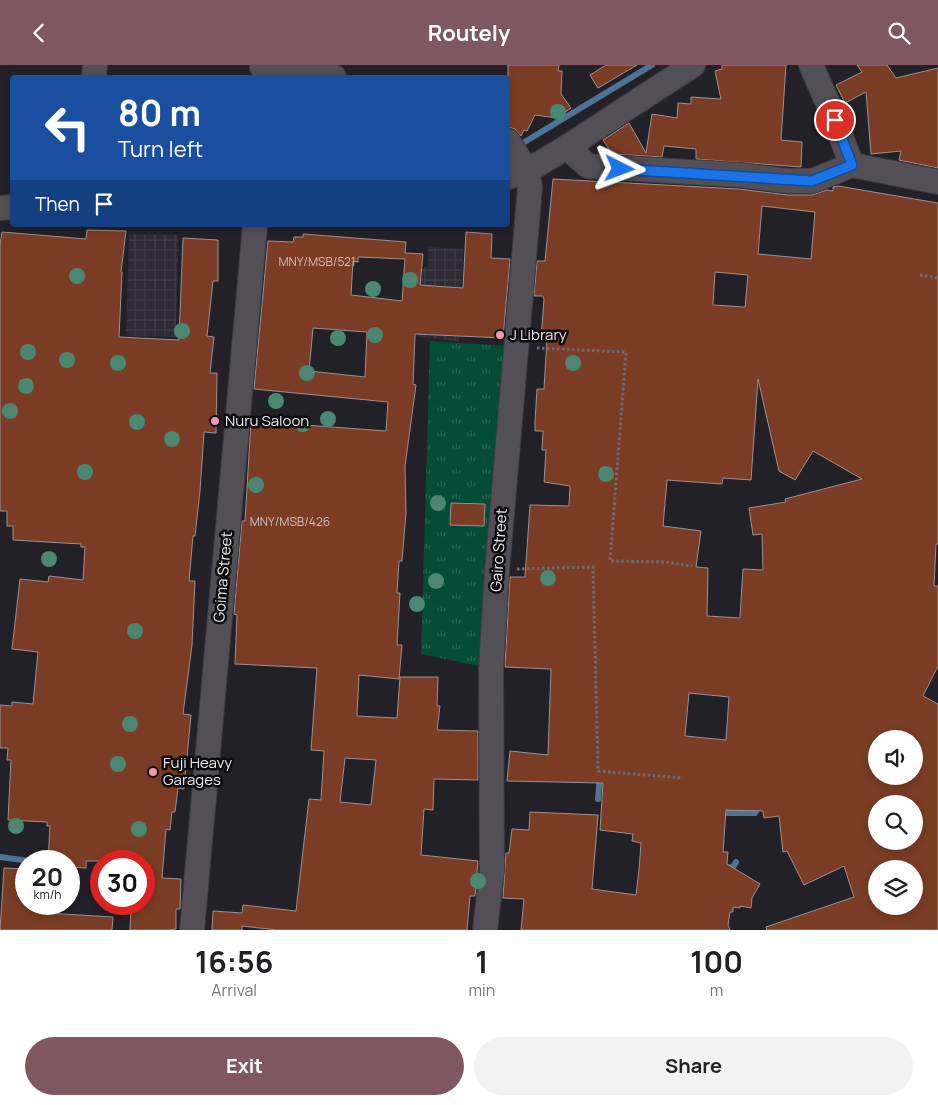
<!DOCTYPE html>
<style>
:root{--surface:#fff;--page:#f2f2f2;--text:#202124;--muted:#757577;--accent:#7e5761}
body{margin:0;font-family:Manrope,sans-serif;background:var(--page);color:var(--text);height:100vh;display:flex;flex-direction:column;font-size:19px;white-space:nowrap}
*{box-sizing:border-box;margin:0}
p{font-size:16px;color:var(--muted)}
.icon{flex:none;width:28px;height:28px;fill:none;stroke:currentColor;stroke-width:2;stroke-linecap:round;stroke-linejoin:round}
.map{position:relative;height:865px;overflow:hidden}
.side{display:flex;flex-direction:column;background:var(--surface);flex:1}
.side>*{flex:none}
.guide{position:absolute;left:10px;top:10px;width:500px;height:152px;border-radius:5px;box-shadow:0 2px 8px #0003;background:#1a4fa0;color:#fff;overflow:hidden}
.fabs{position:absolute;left:868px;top:665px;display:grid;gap:10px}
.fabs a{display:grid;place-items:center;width:55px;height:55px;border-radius:50%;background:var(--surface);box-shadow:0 2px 8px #0003;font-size:25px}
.speed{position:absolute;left:15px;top:785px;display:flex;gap:10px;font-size:25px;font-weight:700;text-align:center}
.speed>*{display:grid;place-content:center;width:65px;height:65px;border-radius:50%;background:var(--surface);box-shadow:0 2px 8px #0003;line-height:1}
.speed small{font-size:12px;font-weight:400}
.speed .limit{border:8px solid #d22;background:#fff;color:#111}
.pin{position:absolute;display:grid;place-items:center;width:42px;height:42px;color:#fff;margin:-21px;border:2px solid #fff;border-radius:50%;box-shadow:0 1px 5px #0007}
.me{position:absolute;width:55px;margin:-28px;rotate:93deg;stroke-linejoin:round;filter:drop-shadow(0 0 4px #0008)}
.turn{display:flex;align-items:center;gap:18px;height:105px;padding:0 25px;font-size:22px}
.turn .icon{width:65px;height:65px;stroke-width:2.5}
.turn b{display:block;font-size:35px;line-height:42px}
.then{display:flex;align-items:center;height:48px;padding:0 25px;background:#0003;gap:10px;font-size:19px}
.eta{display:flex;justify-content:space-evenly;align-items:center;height:85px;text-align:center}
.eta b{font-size:30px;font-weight:700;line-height:35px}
.button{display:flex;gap:10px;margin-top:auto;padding:10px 25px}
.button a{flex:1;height:58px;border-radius:30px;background:var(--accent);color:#fff;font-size:20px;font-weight:700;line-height:58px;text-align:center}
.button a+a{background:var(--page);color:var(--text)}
header{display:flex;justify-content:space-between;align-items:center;height:65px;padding:0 25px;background:var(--accent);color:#fff;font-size:22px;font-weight:700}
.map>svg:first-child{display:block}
.industrial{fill:url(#industrial-grid)}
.grass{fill:url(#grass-tufts)}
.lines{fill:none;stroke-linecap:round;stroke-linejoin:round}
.stream{stroke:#4d7395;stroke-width:6}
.building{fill:#7b3c25;stroke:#9c928e;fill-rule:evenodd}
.minor-casing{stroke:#3e3b41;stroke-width:26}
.path{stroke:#6f6d73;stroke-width:3;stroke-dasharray:2.5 2.5;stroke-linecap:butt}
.minor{stroke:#524f57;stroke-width:24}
.tree{fill:#4a8872}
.route-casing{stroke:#114b97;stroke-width:12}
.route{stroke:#1a73e8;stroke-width:9}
.poi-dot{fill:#f29aac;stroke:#0c0b0e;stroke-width:2}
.labels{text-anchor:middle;stroke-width:5;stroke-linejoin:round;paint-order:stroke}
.number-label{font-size:12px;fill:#cebebb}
.poi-label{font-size:15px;fill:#eae9ed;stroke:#0c0b0e;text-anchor:start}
.street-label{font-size:15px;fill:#eae9ed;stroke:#0c0b0e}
</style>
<header><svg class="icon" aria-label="back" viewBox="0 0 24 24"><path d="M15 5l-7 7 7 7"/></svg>Routely<svg class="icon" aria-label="search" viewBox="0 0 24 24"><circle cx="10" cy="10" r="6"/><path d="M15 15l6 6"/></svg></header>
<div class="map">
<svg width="938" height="865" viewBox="0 0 938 865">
<defs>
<pattern id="industrial-grid" width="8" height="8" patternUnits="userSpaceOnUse" patternTransform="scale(1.25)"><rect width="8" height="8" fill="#2e2a36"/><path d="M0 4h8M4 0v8" fill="none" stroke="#423f4a"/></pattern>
<pattern id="grass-tufts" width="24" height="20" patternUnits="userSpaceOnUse" patternTransform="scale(1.25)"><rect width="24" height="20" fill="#034c35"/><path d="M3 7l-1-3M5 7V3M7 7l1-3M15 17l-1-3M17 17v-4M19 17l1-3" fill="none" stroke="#286653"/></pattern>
</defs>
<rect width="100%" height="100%" fill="#232128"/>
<!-- industrial -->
<path class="industrial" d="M129,169l49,1 -2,102 -50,-1z
M428,182l35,2 -4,92 -41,-4 3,-67 7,-4z"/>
<!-- grass -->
<path class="grass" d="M430,276l78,5 -19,322 -68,-14z"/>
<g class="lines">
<!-- stream -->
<path class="stream" d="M518,81l134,-81
M598,734l2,-24
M717,748h38l5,-9
M0,792l30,4
M725,803l8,-1 3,-5"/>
</g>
<!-- building -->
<path class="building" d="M508,0h51l-1,6h4l-1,23 10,14 -14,10 -22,-3 -8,16 -3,-1 -3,6 -6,-7 -7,-2z
M606,0h31l-39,23 -8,-13z
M722,0h64l-5,75 21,2 -1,25 -105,-8v-10l-32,-3 -2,11 -50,-3 -9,-14 26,-17 17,30 6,-39 25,4 1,-15 13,1v-7l30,2 -6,-28 7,-2z
M857,0h30l9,13 42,-10v100l-39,-8 2,-9 -30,3 -5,-62 -21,11 -9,-18 26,-13z
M553,114l186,10 49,6h24l15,-5 6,1v-4l5,-1 100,17v341h-2l-2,42h4v80l-15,30 15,8v226h-171l-1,-3 88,-30 -10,-31 -40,19 -17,-34 -4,1 -4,-36 -15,2 -1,-7 -37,-1 -3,42h5l-1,12 33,20 -8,14 -1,10 -11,-2v2l-7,-1v5h-3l-2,13 2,5h-209l3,-31 -21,-1 3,-45h3l3,-24 17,1 1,-18 68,3 -6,74 44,6 3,-25 2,-27 -9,-2 1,-7 -33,-4 3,-47 -96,-2 3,-30 38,4 3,-86 -46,-2 5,-90h15l5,-72 39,1 1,-20 -26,-4 2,-32h-4l1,-19h-8v-10l2,-32h7l3,-50h-6l3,-40 -1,-3h-9l3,-35h8zM762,141l53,6 -4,47 -53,-5zM715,207l33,3 -3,32 -32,-2zM758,314l21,92 16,9 18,-29 49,28 -77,20 1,3 -37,6 4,27 9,-1 1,36 -20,-1 -3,49 -33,-2 1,-48 -12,-1 5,-36 -38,-5 4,-46 55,4 1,-6 28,2zM689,628l40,4 -3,43 -41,-4zM876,674h38v37h-38zM876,739h38v37h-38zM876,804h38v37h-38z
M87,165l39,1 -5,41h1l-3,65 60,3 4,-102 35,2v41h-5l-6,55 7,1 -4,36h7l-1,60 -12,-1 -4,59 -5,45h-2l-4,45h6l-3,64 -9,69 8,1 -7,74 -6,-1 -3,24h-3l-2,18 -4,-1 -4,49 19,1 -1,30h-4v20l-7,1h-39l1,-26h13v-43h-58v7l-17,-1v-6h-21l2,-35h-3v-4l-39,-2 3,-60h-4l1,-12h-8v-43l12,1v-4l21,2 5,-52 -26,-3 8,-70 28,3 1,-6 34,4 2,-33h-4v-3l-68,-4v-14h-6v-15h-7v-266l2,-13 84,7z
M466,167l26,2 -1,24 19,1 -7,79 -88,-4 -2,50 3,1 -11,81 1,47 -4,48h-3l-2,32h3l-3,52h5l-3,34 -40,-4 -2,41 40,2 3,-41h38l-1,29h3l-3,24 41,1v49l-44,-1 -1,31 -9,-1 -3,46 57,6 -3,35h-5l-3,34h-190l-35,-4v4h-30l1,-19 29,2 1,-8 53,6 13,-112 12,1 3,-49 -13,-1 6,-82 -82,-4 2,-49 -3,-1 8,-93h3l6,-100 135,10 2,-29 -134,-13 14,-148 25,1 1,-5h9v-3l103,8 -1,11 18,1 -3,31 43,3zM358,192l47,2 -3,42 -51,-6 2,-34 5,1zM313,263l54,4 -2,45 -56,-6zM345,693l31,2 -5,45 -31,-3z
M451,438l34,1 -1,22 -34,-1z
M4,803l22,1v35h20v9l67,4 -1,13h-112z"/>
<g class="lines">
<defs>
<path id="minor" d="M811,0l18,41 23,59 86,17
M262,2l72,10
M94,12l1,-12
M567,82l21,19 152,9 48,6h24l40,-16
M508,112l19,-6 40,-24 126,-82
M0,143l12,-1
M192,865l63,-705
M485,865l7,-61 -1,-200 6,-98 33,-384 -3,-16 -19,-30"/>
</defs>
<!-- minor casing -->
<use href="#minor" class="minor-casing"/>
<!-- path -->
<path class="path" d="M920,210l18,3
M537,283l89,4 -16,209 55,1 27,4
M517,504l76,-2 5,204 85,7"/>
<!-- minor -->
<use href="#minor" class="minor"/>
</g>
<!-- trees -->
<g class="tree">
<circle cx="558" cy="47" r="8"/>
<circle cx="77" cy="211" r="8"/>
<circle cx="410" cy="215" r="8"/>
<circle cx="373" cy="224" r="8"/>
<circle cx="182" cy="266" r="8"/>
<circle cx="375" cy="270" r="8"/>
<circle cx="338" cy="273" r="8"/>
<circle cx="28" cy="287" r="8"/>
<circle cx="67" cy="295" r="8"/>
<circle cx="118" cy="298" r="8"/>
<circle cx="573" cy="298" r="8"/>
<circle cx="307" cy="308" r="8"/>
<circle cx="26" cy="321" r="8"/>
<circle cx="276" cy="336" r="8"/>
<circle cx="10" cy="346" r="8"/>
<circle cx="328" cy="354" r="8"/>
<circle cx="137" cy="357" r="8"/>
<circle cx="303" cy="359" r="8"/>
<circle cx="172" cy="374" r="8"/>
<circle cx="85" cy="407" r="8"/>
<circle cx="606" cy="409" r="8"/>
<circle cx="256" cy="420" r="8"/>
<circle cx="438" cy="438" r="8"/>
<circle cx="49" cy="494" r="8"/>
<circle cx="548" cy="513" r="8"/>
<circle cx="436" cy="516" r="8"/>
<circle cx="417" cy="539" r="8"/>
<circle cx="135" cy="566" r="8"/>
<circle cx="130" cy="659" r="8"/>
<circle cx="118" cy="699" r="8"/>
<circle cx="16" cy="761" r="8"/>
<circle cx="139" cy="764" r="8"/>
<circle cx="478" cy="816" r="8"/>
</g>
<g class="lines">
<defs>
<path id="route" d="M620,104l192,12 40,-16 -17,-45"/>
</defs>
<!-- route casing -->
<use href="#route" class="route-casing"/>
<!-- route -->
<use href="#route" class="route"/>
</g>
<!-- markers -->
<g class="poi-dot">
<circle cx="500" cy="270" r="5"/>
<circle cx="215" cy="356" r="5"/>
<circle cx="153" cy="707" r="5"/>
</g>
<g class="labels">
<!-- number labels -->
<g class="number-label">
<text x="317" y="201">MNY/MSB/521</text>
<text x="290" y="461">MNY/MSB/426</text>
</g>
<!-- poi labels -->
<g class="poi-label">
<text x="510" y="275">J Library</text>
<text x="225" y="361">Nuru Saloon</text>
<text x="163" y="703">Fuji Heavy<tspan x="163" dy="17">Garages</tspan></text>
</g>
<!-- street labels -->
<g class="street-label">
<text transform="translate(499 485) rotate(-86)" y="5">Gairo Street</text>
<text transform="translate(223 512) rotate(-85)" y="5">Goima Street</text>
</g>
</g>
</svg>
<div class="fabs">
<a><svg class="icon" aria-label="sound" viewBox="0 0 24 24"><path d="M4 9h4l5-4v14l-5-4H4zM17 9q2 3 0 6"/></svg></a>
<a><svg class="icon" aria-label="search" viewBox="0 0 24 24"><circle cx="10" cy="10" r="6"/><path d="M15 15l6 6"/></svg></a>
<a><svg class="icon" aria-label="layers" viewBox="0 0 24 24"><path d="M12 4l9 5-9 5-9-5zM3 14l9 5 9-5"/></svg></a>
</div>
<div class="speed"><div>20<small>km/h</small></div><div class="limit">30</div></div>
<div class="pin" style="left:835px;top:55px;background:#d93025"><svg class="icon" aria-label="arrive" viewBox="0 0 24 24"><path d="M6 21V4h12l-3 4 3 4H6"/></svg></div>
<svg class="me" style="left:620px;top:104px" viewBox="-20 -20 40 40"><path d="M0-17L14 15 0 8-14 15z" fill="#1a73e8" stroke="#fff" stroke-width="4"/></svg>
<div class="guide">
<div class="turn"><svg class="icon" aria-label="left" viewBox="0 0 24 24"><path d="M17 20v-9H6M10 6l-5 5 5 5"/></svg><div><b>80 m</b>Turn left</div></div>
<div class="then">Then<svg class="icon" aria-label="arrive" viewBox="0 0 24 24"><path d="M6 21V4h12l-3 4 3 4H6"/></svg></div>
</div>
</div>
<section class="side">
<div class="eta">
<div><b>16:56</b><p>Arrival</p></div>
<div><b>1</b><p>min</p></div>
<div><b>100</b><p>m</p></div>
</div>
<div class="button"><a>Exit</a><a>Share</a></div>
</section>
